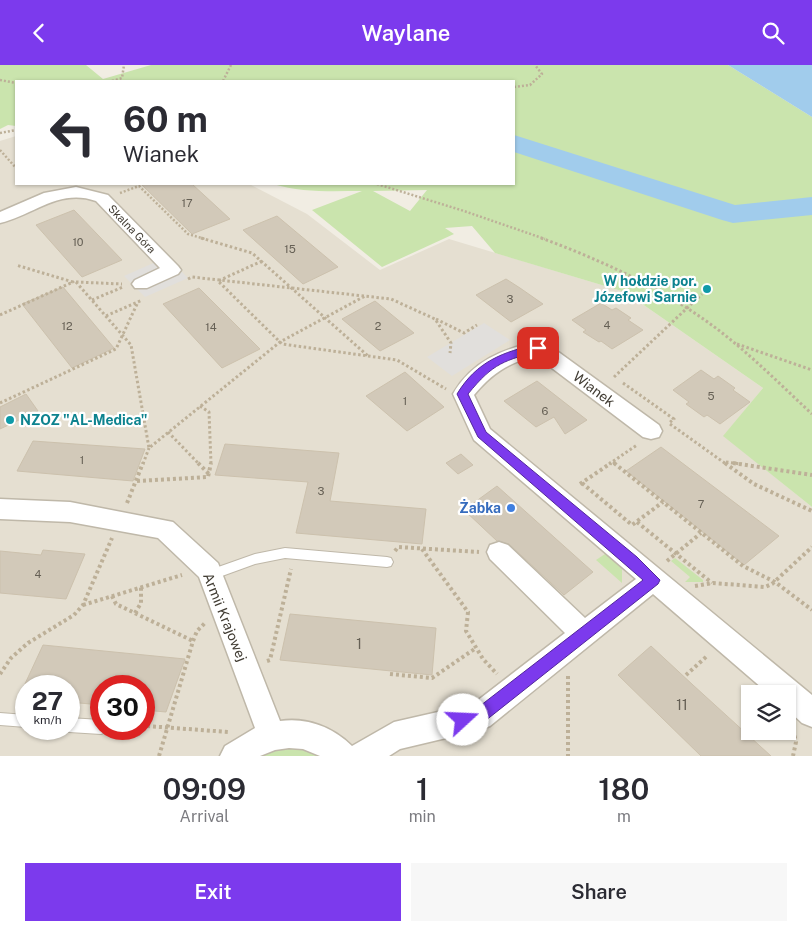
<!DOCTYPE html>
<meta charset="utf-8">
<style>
:root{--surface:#fff;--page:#f7f7f7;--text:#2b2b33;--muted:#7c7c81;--accent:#7c3aed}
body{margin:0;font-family:"Public Sans",sans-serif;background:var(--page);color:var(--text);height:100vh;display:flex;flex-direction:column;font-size:19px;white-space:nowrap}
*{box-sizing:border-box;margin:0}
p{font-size:16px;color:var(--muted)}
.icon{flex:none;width:28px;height:28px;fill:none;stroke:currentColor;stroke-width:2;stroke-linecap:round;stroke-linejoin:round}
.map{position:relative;height:691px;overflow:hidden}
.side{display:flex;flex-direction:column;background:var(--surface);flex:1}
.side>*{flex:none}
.banner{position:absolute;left:15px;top:15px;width:500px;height:105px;border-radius:0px;box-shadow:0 1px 4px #0004;background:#fff;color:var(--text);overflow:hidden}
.buttons{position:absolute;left:741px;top:620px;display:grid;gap:10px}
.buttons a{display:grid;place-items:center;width:55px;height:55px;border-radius:0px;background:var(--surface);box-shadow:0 1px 4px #0004;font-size:25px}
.speed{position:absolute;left:15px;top:610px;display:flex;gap:10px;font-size:25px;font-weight:700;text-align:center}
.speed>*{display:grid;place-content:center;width:65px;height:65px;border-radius:50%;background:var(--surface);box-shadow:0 1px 4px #0004;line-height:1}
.speed small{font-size:12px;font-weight:400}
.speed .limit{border:8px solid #d22;background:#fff;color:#111}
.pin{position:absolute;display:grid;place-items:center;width:42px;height:42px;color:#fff;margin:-21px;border-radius:10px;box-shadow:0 2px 8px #0006}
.me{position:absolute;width:55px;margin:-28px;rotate:70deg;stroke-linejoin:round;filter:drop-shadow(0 0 4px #0008)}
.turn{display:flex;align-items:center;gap:18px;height:105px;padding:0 25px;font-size:22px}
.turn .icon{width:65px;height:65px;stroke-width:2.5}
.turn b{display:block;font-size:35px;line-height:42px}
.eta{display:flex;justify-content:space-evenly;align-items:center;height:85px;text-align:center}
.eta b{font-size:30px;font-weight:600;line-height:35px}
.primary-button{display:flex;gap:10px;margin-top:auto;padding:10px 25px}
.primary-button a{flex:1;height:58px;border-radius:0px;background:var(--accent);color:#fff;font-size:20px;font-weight:600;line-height:58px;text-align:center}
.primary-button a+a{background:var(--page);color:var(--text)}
header{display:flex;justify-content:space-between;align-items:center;height:65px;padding:0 25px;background:var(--accent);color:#fff;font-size:22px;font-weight:600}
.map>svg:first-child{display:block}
.residential{fill:#e5dfd1;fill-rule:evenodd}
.green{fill:#cae4ad;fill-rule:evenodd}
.parking{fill:#e1dfdc}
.water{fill:#a1ccec}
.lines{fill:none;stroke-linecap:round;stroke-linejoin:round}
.river{fill:#a1ccec;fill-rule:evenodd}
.building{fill:#d2c9b9;stroke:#ccc1ad}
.lane-casing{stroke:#bfb8a9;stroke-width:2}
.street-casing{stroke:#bfb8a9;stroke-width:3}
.path-far2{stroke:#bdb098;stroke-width:2.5;stroke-dasharray:2 2;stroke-linecap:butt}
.path-far1{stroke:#bdb098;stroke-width:3;stroke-dasharray:2.5 2.5;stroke-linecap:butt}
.path{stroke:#bdb098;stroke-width:4;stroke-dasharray:3 3;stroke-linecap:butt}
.lane{fill:#fff;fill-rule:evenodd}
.street{fill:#fff;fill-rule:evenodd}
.route{fill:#7c3aed;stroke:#51269a}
.culture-dot{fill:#0f9aa8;stroke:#fff;stroke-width:2}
.shop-dot{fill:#3f7fe0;stroke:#fff;stroke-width:2}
.labels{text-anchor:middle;stroke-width:4.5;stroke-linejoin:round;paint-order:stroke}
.number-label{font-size:11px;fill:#666055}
.far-street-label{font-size:11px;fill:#423d34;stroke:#fff}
.culture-label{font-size:14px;font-weight:bold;fill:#0d838f;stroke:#fff;text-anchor:end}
.street-label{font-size:14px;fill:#423d34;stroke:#fff}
.shop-label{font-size:14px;font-weight:bold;fill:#366cbe;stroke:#fff;text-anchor:end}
.near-number-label{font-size:14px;fill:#666055}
</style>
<header><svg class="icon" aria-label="back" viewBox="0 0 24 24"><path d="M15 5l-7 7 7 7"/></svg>Waylane<svg class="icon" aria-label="search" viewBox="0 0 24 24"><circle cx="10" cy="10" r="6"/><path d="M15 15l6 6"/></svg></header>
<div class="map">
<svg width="812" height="691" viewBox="0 0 812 691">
<rect width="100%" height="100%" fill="#f1ede3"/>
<!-- residential -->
<path class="residential" d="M16,71v48h233l58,30 73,56 69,-31 176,53 138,96 -39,48 88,71v249h-812v-615zM26,621h43v43h-43zM101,621h43v43h-43zM750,629h38v37h-38z"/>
<!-- green -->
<path class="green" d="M0,0h86l17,14 48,-14h577l84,52v390l-89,-71 40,-48 -138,-96 -130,-39 -23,-27 -27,2 9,6 -72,33 -70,-57 50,-19c-30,0 -60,2 -89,-7h241v-103h-498v45l-8,-1 -8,4zM427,125l-17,21 -37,-20z
M608,487l14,17v14l-26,-23z
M675,493l28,22v2h-18l5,-5 -19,-16z
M300,680l28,11h-79l14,-8z"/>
<!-- parking -->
<path class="parking" d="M167,192l21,21 -43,19 -21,-21z
M484,258l26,17 -58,36 -25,-19z"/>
<!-- water -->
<path class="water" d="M728,0h84v52z"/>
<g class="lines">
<!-- river -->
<path class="river" d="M514,70l221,70 77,-8v18l-79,8 -11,-3 -208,-68z"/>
</g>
<!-- building -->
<path class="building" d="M141,119h51l38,35 -38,15z
M74,145l48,50 -40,17 -46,-52z
M277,151l61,51 -35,17 -60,-54z
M506,214l14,9 23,16 -32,18 -35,-27z
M63,222l51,61 -42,20 -50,-64z
M199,223l61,61 -38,19 -59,-64z
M375,236l39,32 -34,18 -38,-32z
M601,238l11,7 4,-2 15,10 -3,2 15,10 -31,19 -11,-8 -2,1 -16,-10 3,-2 -14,-10z
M701,305l13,9 4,-3 17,12 -2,2 17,12 -30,22 -13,-9 -3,2 -18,-13 3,-2 -16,-12z
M405,307l39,35 -37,24 -41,-35z
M537,316l50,39 -22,14 -11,-17 -18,10 -32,-26z
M26,329l12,17 -38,18v-22z
M33,376l112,8 -12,32 -116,-10z
M225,379l114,9 -9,48 96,8 -4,35 -126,-11 12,-51 -93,-7z
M661,382l118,89 -35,29 -118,-94z
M461,389l12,11 -15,9 -12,-11z
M497,421l96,86 -29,23 -55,-51 -12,-3 -33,-31z
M43,485l42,4 -19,45 -66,-6v-42l41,4z
M290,549l146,14 -4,47 -152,-15z
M43,580l142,14 -19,53 -22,-2v-24h-43v19l-32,-3v-16h-45z
M651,581l42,39 78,71h-70l-83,-81z"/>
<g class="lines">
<defs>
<path id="lane" d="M285,483l102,9 4,1 2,4 -2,4 -4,1 -102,-9 -30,6 -44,16 -4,-1 -2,-4 2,-4 48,-17z
M0,648l26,2v12l-26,-2z
M69,653l32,2v9h6l-1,3 -5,2 -32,-2 -5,-3h5z
M110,664h30l1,1 -2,5c-8,3 -19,2 -27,-1z"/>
<path id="street" d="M76,122l32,8 70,71 3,4 -3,4 -31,14h-12l-3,-4 3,-4 25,-12 -64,-67c-37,-13 -62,14 -96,22v-11l44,-19z
M539,276l7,2 113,82 3,6 -3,6 -8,2 -8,-2 -107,-81c-27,6 -45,18 -62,39l16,34 322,266v32l-10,-4 -14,-13v-16h-19l-116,-100 -163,132 -10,4 -80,19 -11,7h-69l-17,-7 -14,-1 -14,2 -15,6h-40l5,-10 30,-18 -56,-151 -41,-39 -88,-16 -70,-3v-20l70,3 103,20 45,41 62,158c27,-4 53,6 72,25l42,-24 79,-18 92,-71 -75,-74 -3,-7 3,-7 9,-3 9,3 77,73 51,-39 -162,-139 -21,-46c19,-33 50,-45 86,-53z"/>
</defs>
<!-- lane casing -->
<use href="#lane" class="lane-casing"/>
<!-- street casing -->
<use href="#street" class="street-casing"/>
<!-- path-far2 -->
<path class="path-far2" d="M0,15l16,3
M112,16l10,-3 2,-13
M223,16l8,-16
M514,22l16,-2 12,-11 -7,-9
M0,68l16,-3
M0,85l16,18
M377,119l87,27 81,28
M120,128l19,-7 49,48 17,5"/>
<!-- path-far1 -->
<path class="path-far1" d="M201,173l51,15 116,103
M541,173c63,23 127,53 180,94 32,25 61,54 91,82
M262,196l-44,20 64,63 115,16 49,29
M188,214l4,-2 199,22 44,20 16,24 -1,10
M76,217l55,63 18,103 131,-106 85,-46
M76,217l46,2
M92,235l31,-13
M0,250l73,-33 -57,-17
M106,251l36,-16
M436,254l28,14 13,-8
M737,279l75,26
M614,312l88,-83
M623,318l51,36 -5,4
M0,338l116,-54 22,-47
M200,341l9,6 2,52
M670,359l56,40
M168,367l31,32
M613,397l3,2
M726,397l15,2
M143,399l6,-16
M609,399l28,-19"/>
<!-- path -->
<path class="path" d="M198,398l11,11
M614,398l129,103 32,16 37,28
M725,398l29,21 58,27
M733,398l79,12
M137,416l71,-4 3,-14
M582,418l50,42 31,-23
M580,419l31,-21
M127,438l16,-40
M637,457l75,61
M422,484l46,63 -2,19 17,28 14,15
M395,486l3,-4 81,5
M667,496l34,-28
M695,521l18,-3 52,4 7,-3 40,-37
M112,531l4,8 77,37
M83,540l99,-30
M135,548l6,-10v-16
M267,596l3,-1 21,-91
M0,609l11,-16 17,-15 46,-28 9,-10 29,-67
M390,609l42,4 44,-30
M686,610l21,-19
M568,611v80
M147,661l81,6
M793,665l3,12 -3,14
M748,667l2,-2
M159,691l34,-115 4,-10 9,-9"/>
<!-- lane -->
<use href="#lane" class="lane"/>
<!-- street -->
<use href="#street" class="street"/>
</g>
<!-- route -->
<path class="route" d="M538,279l6,4 -2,2c-38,11 -48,12 -74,44l18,38 151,125 23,23 -2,4 -173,137 -22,6 -5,-2 -3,-5 3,-5 18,-6 167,-129 -165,-143 -21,-43c20,-33 46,-42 81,-50z"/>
<!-- markers -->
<g class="culture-dot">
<circle cx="707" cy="224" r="5"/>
<circle cx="10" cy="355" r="5"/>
</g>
<circle class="shop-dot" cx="511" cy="443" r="5"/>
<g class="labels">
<!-- number labels -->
<g class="number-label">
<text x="187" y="142">17</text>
<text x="78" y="181">10</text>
<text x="290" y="188">15</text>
<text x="510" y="238">3</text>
<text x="607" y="264">4</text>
<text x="67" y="265">12</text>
<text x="378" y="265">2</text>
<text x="211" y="266">14</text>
<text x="711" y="335">5</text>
<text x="405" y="340">1</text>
<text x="545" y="350">6</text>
<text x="82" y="399">1</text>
<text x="321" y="430">3</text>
<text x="701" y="443">7</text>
<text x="38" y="513">4</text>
</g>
<!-- far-street labels -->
<g class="far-street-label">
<text transform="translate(132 164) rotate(46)" y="4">Skalna Góra</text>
</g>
<!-- culture labels -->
<g class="culture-label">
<text x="697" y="221">W hołdzie por.<tspan x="697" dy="16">Józefowi Sarnie</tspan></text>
<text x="20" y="360" text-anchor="start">NZOZ "AL-Medica"</text>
</g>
<!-- street labels -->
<g class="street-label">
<text transform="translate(594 324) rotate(37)" y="5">Wianek</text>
<text transform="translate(225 552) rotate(68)" y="5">Armii Krajowej</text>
</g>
<!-- shop labels -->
<g class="shop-label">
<text x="501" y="448">Żabka</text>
</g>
<!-- near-number labels -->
<g class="near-number-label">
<text x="359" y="584">1</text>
<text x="682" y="645">11</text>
</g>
</g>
</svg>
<div class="buttons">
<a><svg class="icon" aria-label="layers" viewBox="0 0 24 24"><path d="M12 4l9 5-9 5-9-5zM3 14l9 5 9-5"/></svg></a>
</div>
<div class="speed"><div>27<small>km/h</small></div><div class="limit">30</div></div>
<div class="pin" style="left:538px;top:283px;background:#d93025"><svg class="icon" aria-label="arrive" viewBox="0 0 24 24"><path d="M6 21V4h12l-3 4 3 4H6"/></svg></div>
<svg class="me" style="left:463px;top:655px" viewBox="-20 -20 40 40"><circle r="19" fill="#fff"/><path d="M0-13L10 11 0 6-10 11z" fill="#7c3aed"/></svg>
<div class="banner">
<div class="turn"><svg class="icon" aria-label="left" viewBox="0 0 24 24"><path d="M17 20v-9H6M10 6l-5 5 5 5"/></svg><div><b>60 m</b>Wianek</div></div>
</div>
</div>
<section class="side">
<div class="eta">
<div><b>09:09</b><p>Arrival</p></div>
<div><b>1</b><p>min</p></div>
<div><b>180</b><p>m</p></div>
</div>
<div class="primary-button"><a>Exit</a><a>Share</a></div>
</section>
